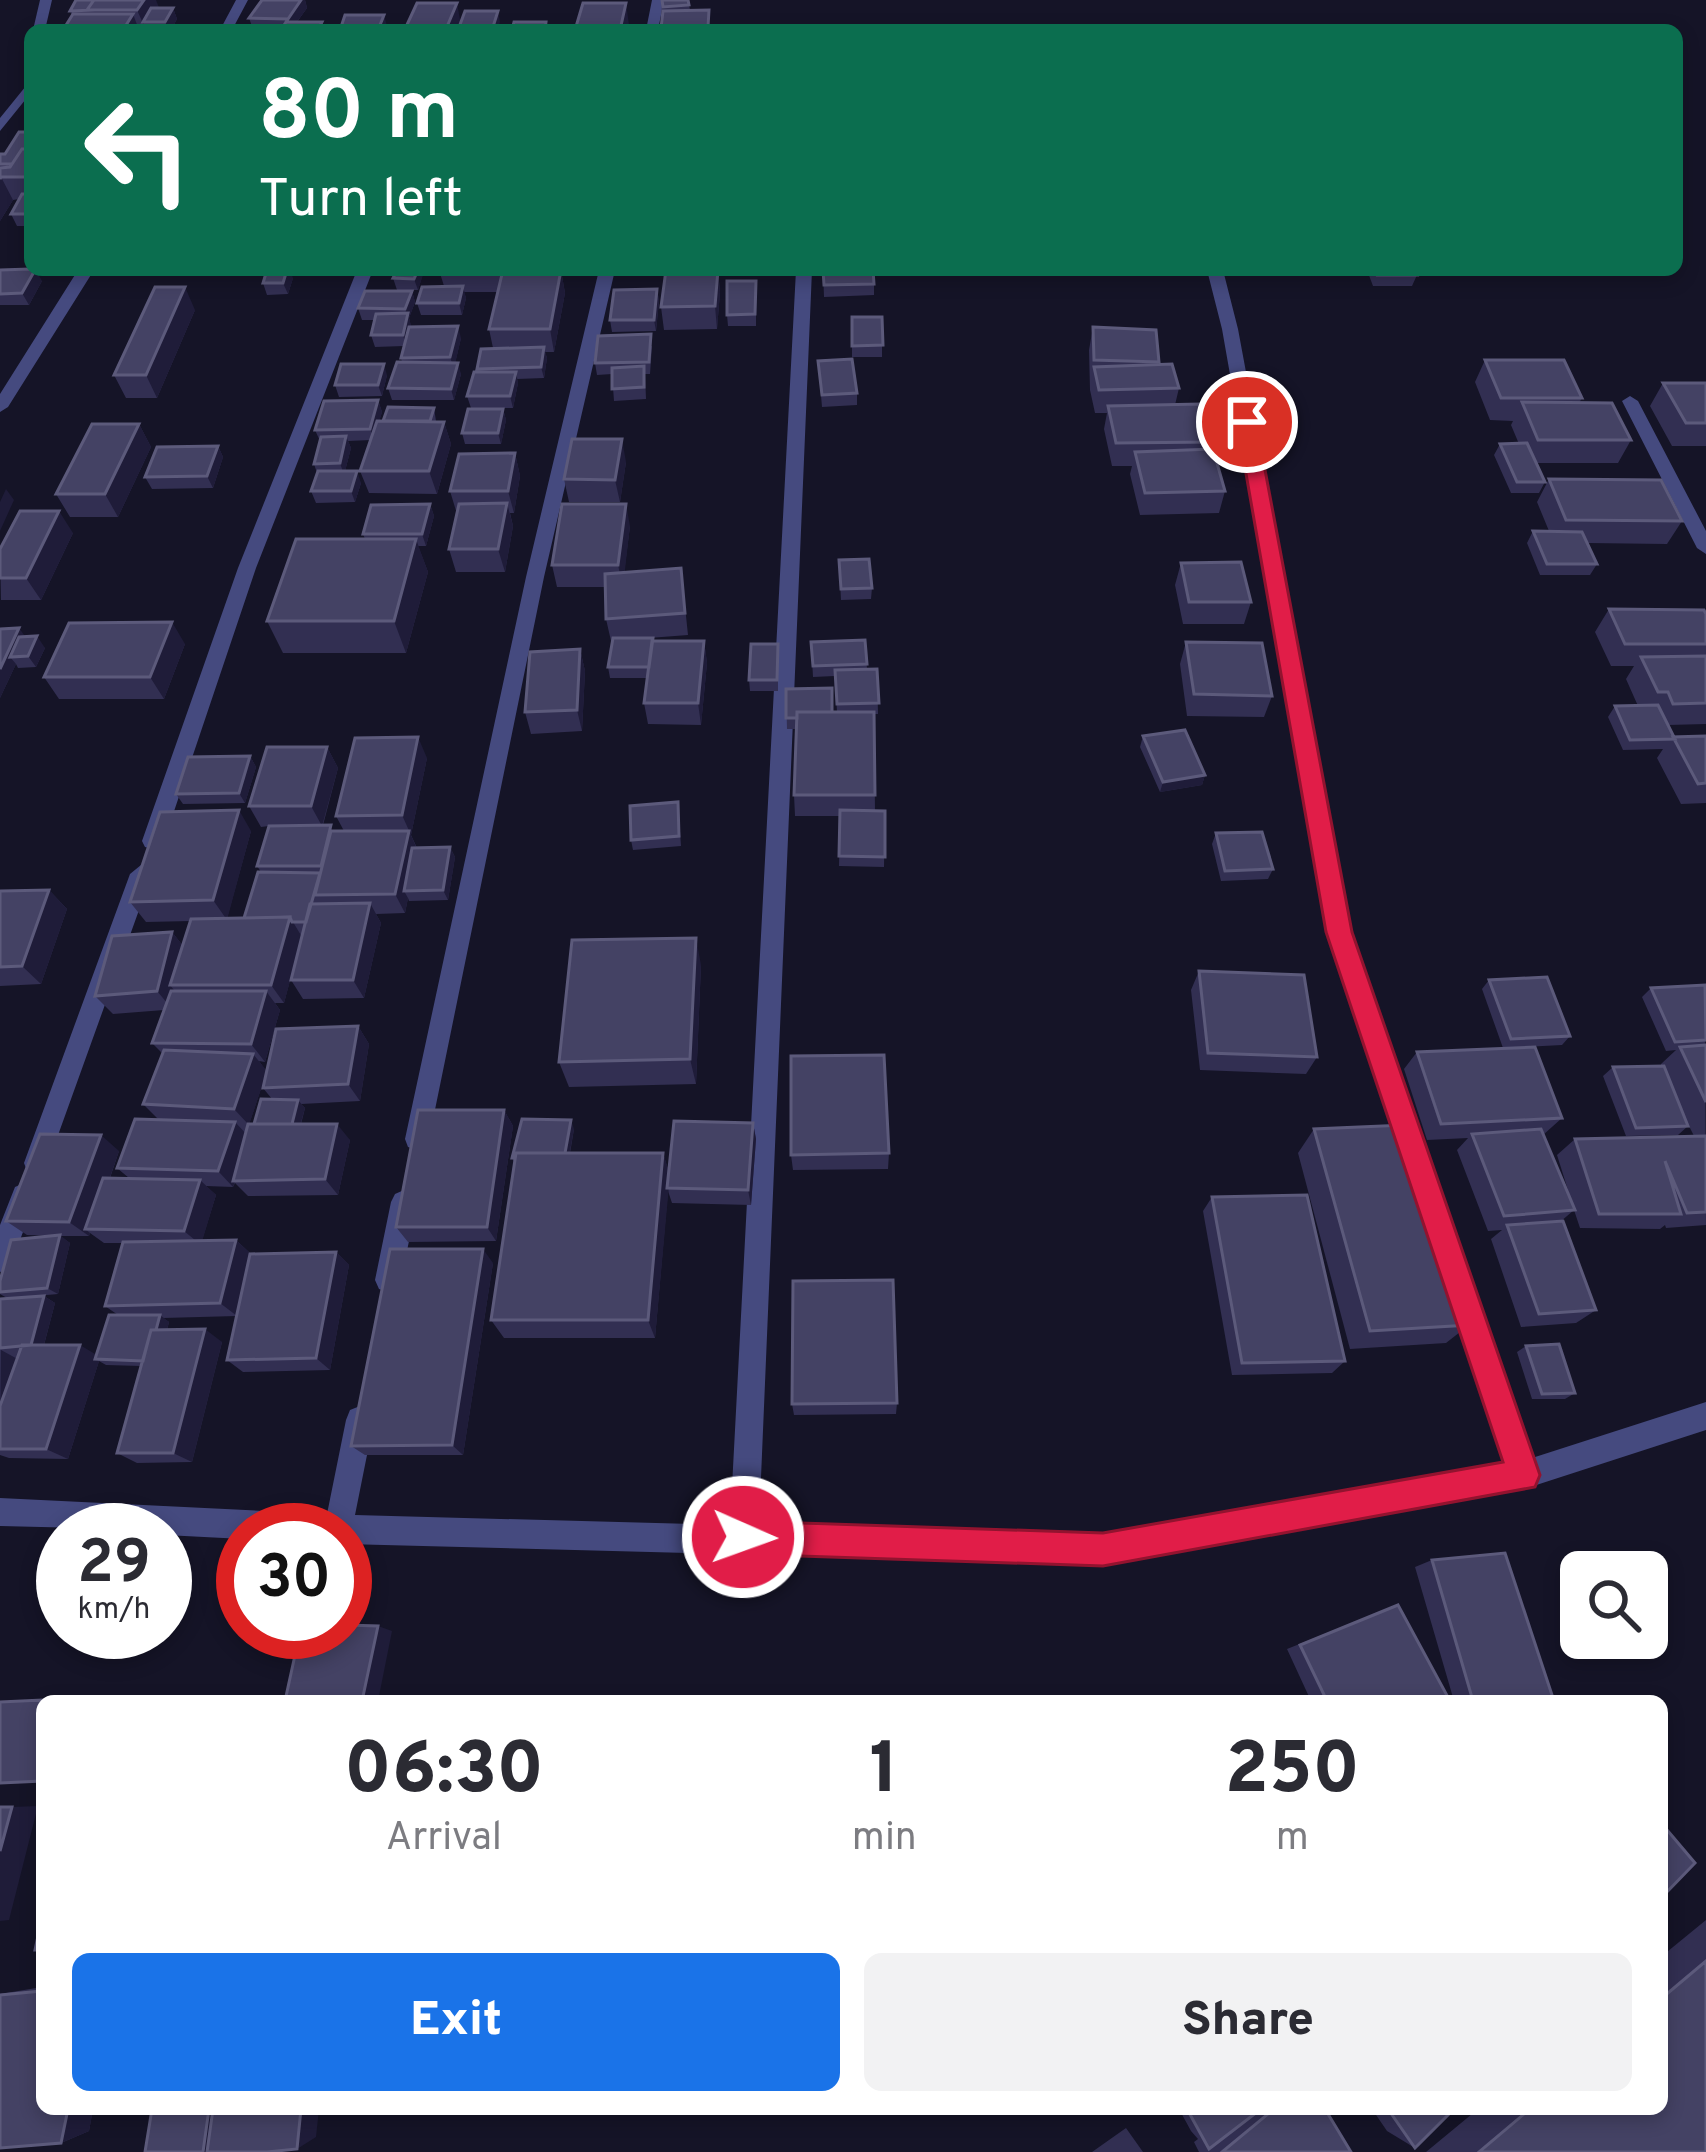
<!DOCTYPE html>
<style>
:root{--surface:#fff;--page:#f2f2f3;--text:#2b2b33;--muted:#7c7c81;--accent:#1a73e8}
body{margin:0;font-family:Overpass,sans-serif;background:var(--page);color:var(--text);height:100vh;display:flex;flex-direction:column;font-size:45px;white-space:nowrap}
*{box-sizing:border-box;margin:0}
p{font-size:39px;color:var(--muted)}
.icon{flex:none;width:66px;height:66px;fill:none;stroke:currentColor;stroke-width:2;stroke-linecap:round;stroke-linejoin:round}
.map{position:relative;flex:1;overflow:hidden}
.details{position:absolute;left:36px;top:1695px;width:1632px;height:420px;display:flex;flex-direction:column;background:var(--surface);border-radius:18px;box-shadow:0 6px 18px #0003}
.details>*{flex:none}
.guide{position:absolute;left:24px;top:24px;width:1659px;height:252px;border-radius:18px;box-shadow:0 6px 18px #0003;background:#0b6e4f;color:#fff;overflow:hidden}
.controls{position:absolute;left:1560px;top:1551px;display:grid;gap:24px}
.controls a{display:grid;place-items:center;width:108px;height:108px;border-radius:18px;background:var(--surface);box-shadow:0 6px 18px #0003;font-size:60px}
.speed{position:absolute;left:36px;top:1503px;display:flex;gap:24px;font-size:60px;font-weight:700;text-align:center}
.speed>*{display:grid;place-content:center;width:156px;height:156px;border-radius:50%;background:var(--surface);box-shadow:0 6px 18px #0003;line-height:1}
.speed small{font-size:30px;font-weight:400}
.speed .limit{border:18px solid #d22;background:#fff;color:#111}
.pin{position:absolute;display:grid;place-items:center;width:102px;height:102px;color:#fff;margin:-51px;border:6px solid #fff;border-radius:50%;box-shadow:0 3px 12px #0007}
.me{position:absolute;width:132px;margin:-66px;rotate:92deg;stroke-linejoin:round;filter:drop-shadow(0 0 9px #0008)}
.turn{display:flex;align-items:center;gap:42px;height:252px;padding:0 36px;font-size:54px}
.turn .icon{width:156px;height:156px;stroke-width:2.5}
.turn b{display:block;font-size:84px;line-height:102px}
.eta{display:flex;justify-content:space-evenly;align-items:center;height:204px;text-align:center}
.eta b{font-size:72px;font-weight:800;line-height:84px}
.primary-button{display:flex;gap:24px;margin-top:auto;padding:24px 36px}
.primary-button a{flex:1;height:138px;border-radius:18px;background:var(--accent);color:#fff;font-size:48px;font-weight:800;line-height:138px;text-align:center}
.primary-button a+a{background:var(--page);color:var(--text)}
.map>svg:first-child{display:block}
.lines{fill:none;stroke-linecap:round;stroke-linejoin:round}
.street{fill:#454a7f;fill-rule:evenodd}
.wall{fill:#322f52;fill-rule:evenodd}
.shaded-wall{fill:#1f1c39}
.building{fill:#444264;stroke:#5c5a7b;stroke-width:3}
.route{fill:#e11d48;stroke:#92132f;stroke-width:3}
</style>
<div class="map">
<svg width="1706" height="2152" viewBox="0 0 1706 2152">
<rect width="100%" height="100%" fill="#151427"/>
<g class="lines">
<!-- street -->
<path class="street" d="M40,0h12l-7,30h-12z
M236,0h12l-16,30h-12z
M652,0h12l-6,30h-12z
M30,81v13l-30,37v-13z
M78,270h16l-86,137 -8,5v-18z
M357,270h16l-117,298 -92,273 -11,8 -8,-2 -3,-6 96,-273z
M599,270h16l-71,307 -115,562 -3,8 -9,3 -9,-3 -3,-8 121,-562z
M796,270h16l-53,1255 344,9 403,-70 -178,-532 -106,-603 -15,-59h16l15,59 112,603 182,526 174,-56v28l-182,59 -421,75 -758,-20v-14h-102v9l-78,-4v-5l-165,-4v-28l327,16 19,-94 4,-10 10,-4 10,4 4,10 -19,95 375,10z
M1630,396l8,5 68,130v23l-9,-6 -75,-147z
M141,865l11,9 -104,289 -3,8 -9,3 -9,-3 -3,-8 106,-289z
M24,1183l9,4 4,8 -28,74 -9,3v-47l15,-38z
M404,1190l9,4 4,8 -16,78 -4,9 -9,3 -9,-3 -4,-9 16,-78 4,-8z"/>
</g>
<!-- wall -->
<path class="wall" d="M262,0h43l2,8 -10,14h25l2,8 -71,-1 -4,-11z
M662,0h26l2,10h19v20h-48z
M173,8l4,11 -6,11h-108l9,-14 -2,-5z
M30,132v94h-13l-6,-12 8,-15 -6,1 -13,21v-67h5z
M0,270l42,11 -13,24h-29z
M397,270h27l-6,20h-21l-4,-12z
M439,270h122l4,23 -11,59h-9l2,6 -3,20 -27,1 1,4 -5,25h-42l-4,-12 11,-24 -1,-3 16,-21 -4,-19 9,-37h-34l2,6 -4,17h-41l-4,-12 27,-17z
M718,270l2,22 -3,37 -53,1 -3,-23z
M823,270l51,14v11l-50,2z
M1367,270h48l2,5 -5,11h-39z
M293,278l-5,16 -21,1 -4,-12z
M756,281v45h-28l-1,-11z
M657,289l2,12 -3,30 -44,1 -2,-12z
M412,291l3,11 -6,16 2,9 50,11 -6,25 6,11 -7,26h-62l-4,-12 14,-26 -1,-4 3,-12 -29,1 -4,-12 4,-15h-13l-4,-12z
M195,310l-38,88h-31l-12,-23z
M852,317h30v40h-30z
M1093,327l66,35 -1,3 21,23 -4,17 36,37 -2,8 16,41 -6,22 -79,2 -10,-41 2,-8h-20l-8,-37 3,-16h-12l-5,-23 -1,-40z
M652,346l-2,28h-5l1,25 -32,2 -2,-27 -15,1 -2,-12z
M1485,360l97,38 -3,5 52,37 -13,23h-82l9,19 -6,11h-28l-17,-38 6,-11h19l-8,-19 2,-4 -23,-1 -15,-38z
M818,361l39,32v12l-35,2z
M387,375l-5,21 -43,1 -4,-12z
M1663,383h43v63h-34l-22,-40z
M378,400l4,12 -3,9 55,-13 2,13 8,1 7,22 -14,50 -68,-1 -9,-22 11,-31 -23,1 3,7 -6,23 16,12 -6,19 -39,1 -5,-12 6,-18 -3,-9 6,-23 -5,-11z
M503,409l3,11 -5,24h-36l-3,-11z
M139,424l12,23 -33,70h-48l-14,-23z
M218,446l5,11 -10,31 -61,1 -7,-12z
M515,453l5,23 -6,37h-4l3,13 -8,46h-49l-7,-23 8,-35 -7,-23z
M626,462l-6,40h-51l-5,-23z
M1549,479l133,42 -15,23 -80,-1 10,21 -7,11h-50l-13,-32 6,-12h16l-12,-29z
M430,504l4,12 -8,30h-8l10,26 -22,81h-123l-16,-32 98,-82 -2,-5z
M630,526l-6,47 57,-5 7,67 -39,3 4,3h51l3,22 -6,62 -53,-1 -4,-21 3,-25h-37l-2,-11 4,-26h-1l-5,-22 -1,-32h-48l-5,-22z
M73,533l-32,67h-40l-1,-51z
M839,560l33,28 -1,11 -30,1z
M1181,563l70,39 -7,22h-61l-8,-39z
M1609,609l97,5v110l-38,1 6,12 32,-1v67l-25,1 -24,-46 6,-9 -40,1 -15,-33 7,-11h23l-12,-27 8,-13h-23l-16,-34z
M0,629l25,8 20,11 -9,19 -18,1 -2,-4 -16,34z
M865,640l2,29h10l1,45h-4l1,97h10l-1,56 -45,-1 1,-50h-45l-1,-21 2,-66h-9l-1,-40 46,23h5l-2,-36 -22,1 -2,-35z
M1186,642l86,54 -8,21 -77,-1 -7,-52z
M185,644l-21,55h-105l-15,-22z
M778,644v47h-28l-1,-11z
M580,649l5,22 -3,60 -51,3 -6,-22z
M1143,736l62,39 -3,10 -42,7 -20,-45z
M327,747l11,21 -15,57 11,6h10l-8,-15 91,-58 -16,77 6,13 33,-1 5,10 -7,43 -39,1 -1,-3 -3,15 -29,1 5,9 -17,75 -61,1 -12,-19 7,-30 -14,53h-9l5,7 -15,52 -6,-1 7,10 92,-45 11,18 -9,57 -59,3 4,4 -4,16 49,16 -12,55 -90,1 -13,-13 -2,4 -27,-1 10,9 -14,45h34l15,14 85,-2 13,13 -19,105 -87,2 -16,-12 10,-44 -74,2 6,4 -2,8 55,12 -30,120 -55,1 -20,-10 24,-87 -35,-1 -7,-4 -31,98 -59,-1 -9,-3v-156l7,-1 -7,-4v-13l57,-45 -30,-1 -21,-14 113,-70 -9,27h19l-12,-10 42,-48 -16,-16 20,-50 -11,-11 12,-33 -51,4 -18,-18 77,-64 11,14 8,-25 -45,1 -16,-20 121,-71 -24,87h17l17,-46 -4,-6 12,-40 -8,1 -12,-21zM266,1074l-3,14 9,11 -18,25h-5zM90,1233l14,10h19l-18,63 13,9 -21,40 -53,-10 11,-42 -11,-7h-8l22,-2 12,-51 -10,-7h29z
M250,756l6,11 -11,36 -62,1 -7,-10z
M678,802l3,44 -48,4 -2,-10z
M1216,833l57,36 -5,10 -47,2 -9,-37z
M49,890l18,19 -26,75 -41,2v-95z
M701,965l-5,119 -127,3 -10,-25z
M1199,971l118,86 -11,17 -106,-4 -9,-80z
M1489,980l81,56 -8,9 -59,3 -21,-59z
M1705,985l1,240 -40,3 -1,-3 -5,4 -80,-1 -6,-18 -14,12 36,88 -20,13 -55,4 -30,-88 11,-9 -14,1 -31,-81 11,-12 -41,2 -23,-71 13,-17 145,66 -19,17 30,71 -16,-51 18,-16 119,-3 -13,-26 7,16 -10,9 -52,1 -23,-60 10,-9 48,-1v-2l15,-14 -10,1 -24,-54 9,-9z
M504,1110l9,16 -17,115 -88,1 -12,-15z
M753,1123l3,16 -5,66 -79,-2 -4,-12 -13,147h-151l-13,-18 23,-158 -2,-4 62,-29 -4,24h93l6,20z
M1314,1129l155,196 -23,18 -96,6 -52,-196z
M889,1153l-1,16 -95,1 -2,-15z
M1212,1197l133,164 -13,12 -100,2 -29,-164z
M493,1263l-30,192h-98l-14,-9z
M1526,1346l49,47 -10,6h-33l-15,-47z
M897,1403l-1,11 -102,1 -2,-11z
M1432,1560l122,141h-100l-39,-134z
M1382,1611l68,90h-139l-24,-52z
M1706,1920v232h-280l52,-43h184v-153z
M42,1987v122h51l-4,22 -28,12 -61,5v-154z
M1179,2109h146l26,43h-152l-5,-10 4,-3 -7,-8z
M1372,2109h82l-39,39 -28,-17z
M1126,2128l17,24h-51z"/>
<!-- shaded-wall -->
<path class="shaded-wall" d="M144,0h12l4,10 -17,12 3,8 -9,-20z
M301,0h4l2,8 -16,22 -3,-11z
M457,3l4,22 -2,5h-12z
M626,3l3,22 -1,5h-8z
M173,8l4,11 -6,11h-3l-3,-8z
M498,11l2,11 -2,8h-6z
M133,14l6,16h-16z
M384,15l3,11 -2,4h-7z
M1,177l12,23 -13,21v-42z
M36,270l6,11 -13,24 -7,-12z
M287,270h3l3,8 -5,16 -5,-11z
M418,270h6v2l-6,18 -4,-11z
M561,270l4,23 -11,59 -4,-23z
M718,270l2,22 -3,37 -2,-23z
M463,286l3,12 -4,17 -3,-12z
M185,287l10,23 -38,88 -11,-23z
M657,289l2,12 -3,30 -2,-11z
M412,291l3,11 -6,16 2,7 -5,21 -3,-11 4,-19 -2,-7z
M458,326l3,12 -7,31 -4,-12z
M544,347l3,11 -3,20 -3,-11z
M458,363l3,11 -7,26 -3,-11z
M384,364l3,11 -5,21 -4,-11z
M516,372l2,11 -5,25 -3,-12z
M378,400l4,12 -8,28 -4,-11z
M503,409l3,11 -5,24 -3,-11z
M444,422l7,22 -14,50 -8,-23z
M139,424l12,23 -33,70 -13,-23z
M346,436l5,12 -7,27 -4,-12z
M622,439l4,23 -6,40 -5,-22z
M218,446l5,11 -10,31 -6,-12z
M515,453l5,23 -6,37 -6,-22z
M357,471l4,12 -6,19 -4,-11z
M6,489l8,11 -14,31v-29z
M507,503l6,23 -8,46 -7,-23z
M430,504l4,12 -8,30 -4,-12z
M626,504l4,22 -7,61 -5,-22z
M59,511l14,22 -32,67 -15,-22z
M416,539l12,33 -22,81 -12,-32z
M172,622l13,22 -21,55 -14,-22z
M19,628l8,11 -17,18 6,7 -16,34v-29z
M37,636l8,12 -9,19 -8,-11z
M704,641l3,22 -6,62 -3,-22z
M580,649l5,22 -3,60 -5,-21z
M418,737l9,21 -16,77 -9,-20z
M327,747l11,21 -16,58 -11,-20z
M250,756l6,11 -11,36 -6,-10z
M1205,775l-3,10 -42,7 3,-10z
M239,810l12,21 -24,89 -14,-20z
M409,831l9,20 -14,40 4,7 -3,15 -10,-19z
M450,847l5,10 -7,43 -5,-10z
M49,890l18,19 -26,75 -19,-18z
M370,903l11,20 -17,75 -11,-18z
M290,917l12,20 -18,66 -13,-18z
M172,932l15,19 -17,34 7,9 -4,16 -16,-19z
M696,938l5,27 -5,119 -6,-25z
M266,991l14,19 -15,52 -14,-18z
M358,1026l11,18 -9,57 -12,-17z
M253,1054l14,17 -18,54 -15,-16z
M298,1100l7,8 -7,25 -7,-8z
M504,1110l9,16 -17,115 -9,-14z
M571,1120l3,9 -7,38 -4,-8z
M235,1122l15,16 -17,49 -15,-16z
M753,1123l3,16 -5,66 -3,-15z
M337,1124l13,16 -12,55 -13,-16z
M101,1135l18,16 -27,78h-7l5,4 -1,3 -20,-14z
M663,1153l7,22 -15,163 -7,-18z
M200,1180l16,15 -15,50 -17,-14z
M60,1235l10,8 -12,51 -11,-6z
M236,1240l15,14 -14,62 -17,-13z
M483,1249l10,14 -30,192 -11,-10z
M336,1252l13,13 -19,105 -14,-12z
M44,1296l11,7 -13,49 -11,-6z
M160,1315l9,7 -12,45 -10,-6z
M205,1329l17,13 -30,120 -19,-9z
M80,1345l20,12 -5,2 4,2 -31,98 -22,-10z
M1,1350l22,12 -23,73z
M378,1626l14,5 -14,70h-16z
M38,1806l-29,114 -9,1v-70l12,-44z
M68,2109h25l-4,22 -28,12z
M209,2109h11l-6,43h-11z
M301,2109h18l-3,28 -19,12z"/>
<!-- building -->
<path class="building" d="M76,0h18l-7,10h8l-25,1z
M94,0h50l-7,10h-50z
M262,0h39l-13,19 -39,-1z
M662,0h26l1,5 -26,2z
M417,3h40l-11,26h-41z
M583,3h43l-6,27h-45z
M151,8h22l-8,14h-22z
M709,10l-1,17 -47,1 2,-17z
M465,11h33l-6,19h-34z
M73,14h60l-10,16h-60z
M345,15h39l-6,15h-38z
M286,22h36l-4,8h-37z
M514,22h32l-1,8h-33z
M19,132h11v17h-8l-10,15h-12v-10h5z
M22,149h8v28h-29l-1,2v-11l10,-1z
M22,194h8v20h-19z
M0,270l30,-1 5,1 -13,23 -22,1z
M267,270h20l-4,13h-20z
M397,270h21l-4,9 -21,-1z
M503,270h58l-11,59h-61z
M666,270h52l-3,36 -54,1z
M823,270h50l1,14 -50,1z
M1375,270h40l2,5h-40z
M727,281h29l-1,33 -28,1z
M463,286l-4,17h-42l5,-16z
M155,287h30l-39,88h-32z
M657,289l-3,31h-44l4,-30z
M365,291h47l-7,18 -47,-1z
M408,313l-5,22h-32l5,-21z
M852,317h30l1,28 -31,1z
M458,326l-8,31 -49,1 8,-31z
M1093,327l63,3 3,32 -65,-2z
M651,334l-2,28 -54,1 3,-27z
M544,347l-3,20 -64,2 4,-20z
M852,359l5,34 -35,2 -4,-34z
M1485,360h79l18,38h-81z
M397,362l61,1 -7,26 -63,-1z
M341,364h43l-6,21h-43z
M1172,364l7,24 -80,2 -5,-23z
M644,366v21l-32,2v-21z
M474,372h42l-6,24h-43z
M1663,383h43v40h-20z
M378,400l-8,29 -55,1 9,-29z
M1522,402l90,1 19,37h-93z
M1200,404l11,38 -95,1 -8,-37z
M388,407l46,1 -4,13h-47z
M468,409h35l-5,24h-36z
M377,421l67,1 -15,49h-69z
M92,424h47l-34,70h-49z
M346,436l-6,27 -26,1 7,-27z
M572,439h50l-7,41 -51,-1z
M1527,443l18,39h-28l-17,-38z
M218,446l-11,30 -62,1 12,-30z
M1213,449l12,42 -80,2 -10,-41z
M515,453l-7,38h-58l9,-37z
M318,471h39l-6,20h-40z
M1549,479l112,1 21,41 -116,-1z
M507,503l-9,46h-49l10,-45z
M430,504l-8,30h-59l8,-29z
M562,504h64l-8,61h-66z
M20,511h39l-33,67h-26v-29z
M1533,531l49,1 15,32h-50z
M296,539h120l-22,82h-127z
M869,559l3,29 -31,1 -2,-29z
M1241,562l10,40h-62l-8,-39z
M681,568l4,45 -79,6 -1,-45z
M1609,609l95,1 2,4v30h-81z
M172,622l-22,55h-106l25,-54z
M19,628l-19,41v-40z
M37,636l-9,20 -18,1 9,-20z
M613,638h40l-4,29h-41z
M865,640l2,24 -54,2 -2,-24z
M652,641h52l-6,62h-54z
M1186,642l76,1 10,53 -78,-2z
M751,644h27l-1,36h-28z
M580,649l-3,61 -52,2 5,-60z
M1706,656v47l-33,1 -5,-12h-10l-17,-35z
M877,669l2,34 -42,1 -2,-34z
M832,688v24h-35v6h-11v-29z
M1658,705l17,34 -45,1 -15,-34z
M797,712h77l1,83h-81z
M1185,730l20,45 -42,7 -20,-46z
M1706,736v47l-8,1 -25,-47z
M418,737l-16,78 -66,1 19,-78z
M267,747h60l-16,59h-62z
M250,756l-11,37 -63,1 12,-37z
M678,802l1,34 -48,4 -1,-34z
M239,810l-26,90 -83,2 30,-90z
M840,810l45,1v46l-46,-1z
M331,825l-10,41h-64l12,-40z
M331,831h78l-14,63 -80,1z
M1262,832l11,37 -48,2 -9,-38z
M450,847l-7,43 -39,1 8,-43z
M258,872l62,1 -14,49h-14l-2,-5 -46,1z
M49,890l-27,76 -22,1v-76z
M370,903l-17,77h-62l19,-76z
M290,917l-19,68h-101l21,-66z
M172,932l-15,59 -62,5 17,-60z
M696,938l-6,121 -131,3 13,-122z
M1199,971l105,4 13,82 -109,-4z
M1547,977l23,59 -59,3 -22,-59z
M1705,985l1,55 -31,2 -24,-54z
M171,991h95l-15,53 -99,-1z
M358,1026l-10,58 -85,4 13,-59z
M1706,1045v57l-26,-55z
M1535,1047l27,71 -121,6 -24,-72z
M164,1050l89,4 -19,55 -91,-5z
M884,1055l5,98 -98,2v-99z
M1664,1066l24,60 -52,2 -23,-61z
M261,1099l37,1 -6,24h-38z
M418,1110h86l-17,117h-91z
M135,1119l100,3 -17,49 -101,-3z
M522,1119l49,1 -6,33h-49l-1,5h-3z
M674,1121l79,2 -5,67 -81,-2z
M248,1124h89l-12,55 -92,2z
M1405,1125l64,200 -99,6 -56,-202z
M1541,1129l34,81 -71,6 -32,-82z
M40,1134l61,1 -32,87 -63,-1z
M1706,1136v76l-19,1 -22,-52 16,53h-82l-24,-75z
M516,1153h147l-15,167h-157z
M103,1178l97,2 -16,51 -99,-2z
M1307,1195l38,166 -103,2 -30,-166z
M1563,1221l33,89 -57,4 -32,-89z
M60,1235l-13,53 -47,4v-11l11,-41z
M236,1240l-16,63 -115,3 18,-64z
M390,1249h93l-31,196 -101,1z
M336,1252l-20,106 -89,2 23,-106z
M893,1280l4,123 -105,1 1,-123z
M44,1296l-13,49 -31,3v-49z
M109,1315h51l-4,15h-5l-8,31 -48,-2z
M205,1329l-32,124h-56l34,-123z
M1559,1344l16,49 -33,1 -16,-48z
M22,1345h58l-34,104h-46v-43z
M1505,1553l49,148h-81l-41,-141z
M1398,1605l52,96h-123l-27,-56z
M345,1625l33,1 -16,75h-77l12,-55 32,1 3,-15h13z
M63,1699v2h-21v80l-42,2v-81z
M0,1807h12l-12,44z
M1662,1824l33,39 -33,34z
M42,1917v33h-7z
M1706,1961v191h-227l51,-43h132v-111z
M42,1991v118h26l-7,34 -61,5v-153z
M152,2109h57l-6,43h-58z
M213,2109h88l-4,40 -30,3h-60z
M1187,2109h74l-52,40z
M1274,2109h51l26,43h-129z
M1388,2109h66l-39,39z"/>
<!-- route -->
<path class="route" d="M1247,416l9,6 96,510 188,543 -5,12 -432,79 -360,-12 -11,-5 -5,-12 5,-12 11,-4 360,12 400,-71 -177,-530 -89,-510z"/>
</svg>
<div class="controls">
<a><svg class="icon" aria-label="search" viewBox="0 0 24 24"><circle cx="10" cy="10" r="6"/><path d="M15 15l6 6"/></svg></a>
</div>
<div class="speed"><div>29<small>km/h</small></div><div class="limit">30</div></div>
<div class="pin" style="left:1247px;top:422px;background:#d93025"><svg class="icon" aria-label="arrive" viewBox="0 0 24 24"><path d="M6 21V4h12l-3 4 3 4H6"/></svg></div>
<svg class="me" style="left:743px;top:1537px" viewBox="-20 -20 40 40"><circle r="17" fill="#e11d48" stroke="#fff" stroke-width="3"/><path d="M0-11L8 9 0 5-8 9z" fill="#fff"/></svg>
<div class="guide">
<div class="turn"><svg class="icon" aria-label="left" viewBox="0 0 24 24"><path d="M17 20v-9H6M10 6l-5 5 5 5"/></svg><div><b>80 m</b>Turn left</div></div>
</div>
<section class="details">
<div class="eta">
<div><b>06:30</b><p>Arrival</p></div>
<div><b>1</b><p>min</p></div>
<div><b>250</b><p>m</p></div>
</div>
<div class="primary-button"><a>Exit</a><a>Share</a></div>
</section>
</div>
